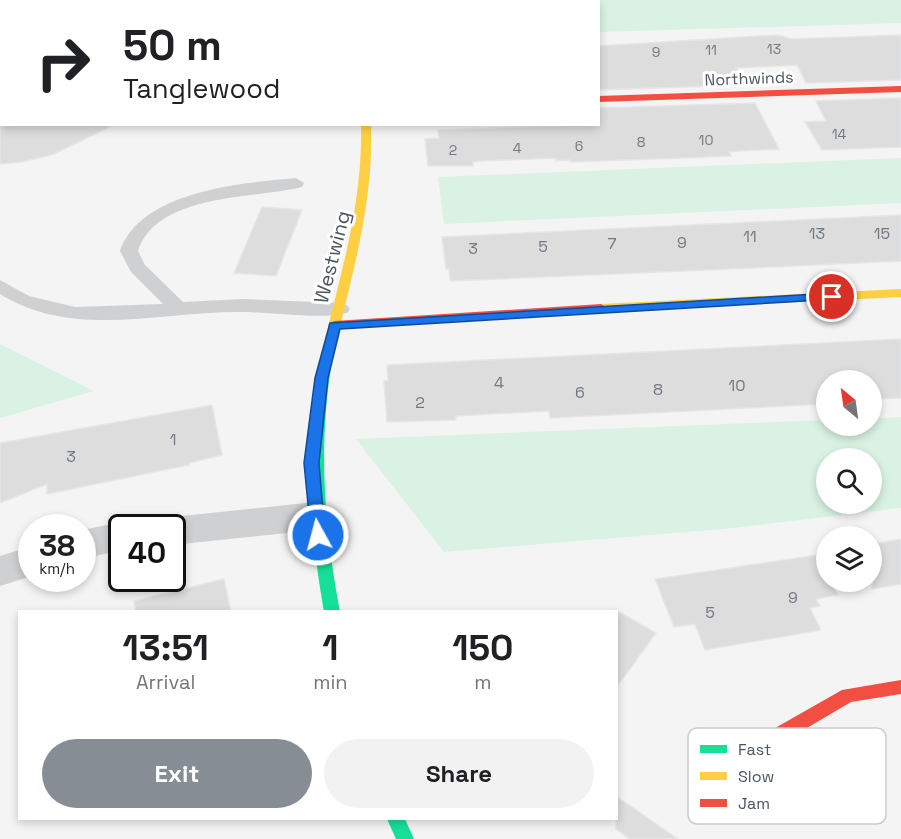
<!DOCTYPE html>
<style>
:root{--surface:#fff;--page:#f2f2f2;--text:#202124;--muted:#757577;--accent:#868d94}
body{margin:0;font-family:"Space Grotesk",sans-serif;background:var(--page);color:var(--text);height:100vh;display:flex;flex-direction:column;font-size:22px;white-space:nowrap}
*{box-sizing:border-box;margin:0}
p{font-size:20px;color:var(--muted)}
.icon{flex:none;width:33px;height:33px;fill:none;stroke:currentColor;stroke-width:2;stroke-linecap:round;stroke-linejoin:round}
.map{position:relative;flex:1;overflow:hidden}
.sheet{position:absolute;left:18px;top:610px;width:600px;height:210px;display:flex;flex-direction:column;background:var(--surface);border-radius:0px;box-shadow:0 3px 9px #0003}
.sheet>*{flex:none}
.guide{position:absolute;left:0px;top:0px;width:600px;height:126px;box-shadow:0 3px 9px #0003;background:#fff;color:var(--text);overflow:hidden}
.needle{width:39px;rotate:331deg}
.fabs{position:absolute;left:816px;top:370px;display:grid;gap:12px}
.fabs a{display:grid;place-items:center;width:66px;height:66px;border-radius:50%;background:var(--surface);box-shadow:0 3px 9px #0003;font-size:30px}
.speed{position:absolute;left:18px;top:514px;display:flex;gap:12px;font-size:30px;font-weight:700;text-align:center}
.speed>*{display:grid;place-content:center;width:78px;height:78px;border-radius:50%;background:var(--surface);box-shadow:0 3px 9px #0003;line-height:1}
.speed small{font-size:15px;font-weight:400}
.speed .limit{border:3px solid #111;border-radius:9px;background:#fff;color:#111}
.pin{position:absolute;display:grid;place-items:center;width:51px;height:51px;color:#fff;margin:-26px;border:3px solid #fff;border-radius:50%;box-shadow:0 2px 6px #0007}
.me{position:absolute;width:66px;margin:-33px;rotate:353deg;stroke-linejoin:round;filter:drop-shadow(0 0 4px #0008)}
.turn{display:flex;align-items:center;gap:21px;height:126px;padding:0 24px;font-size:27px}
.turn .icon{width:78px;height:78px;stroke-width:2.5}
.turn b{display:block;font-size:42px;line-height:51px}
.eta{display:flex;justify-content:space-evenly;align-items:center;height:102px;text-align:center}
.eta b{font-size:36px;font-weight:700;line-height:42px}
.cta{display:flex;gap:12px;margin-top:auto;padding:12px 24px}
.cta a{flex:1;height:69px;border-radius:36px;background:var(--accent);color:#fff;font-size:24px;font-weight:700;line-height:69px;text-align:center}
.cta a+a{background:var(--page);color:var(--text)}
.map>svg:first-child{display:block}
.green{fill:#d9f2e3;fill-rule:evenodd}
.building{fill:#ddddde;stroke:#e5e6e7;stroke-width:1.5}
.lines{fill:none;stroke-linecap:round;stroke-linejoin:round}
.lane{fill:#ced0d2;fill-rule:evenodd}
.street{fill:#ced0d2;fill-rule:evenodd}
.fast{fill:#16e098;fill-rule:evenodd}
.slow{fill:#ffcf43;fill-rule:evenodd}
.jam{fill:#f24e42;fill-rule:evenodd}
.route{fill:#1a73e8;stroke:#114b97;stroke-width:1.5}
.labels{text-anchor:middle;stroke-width:6;stroke-linejoin:round;paint-order:stroke}
.far-number-label{font-size:14px;fill:#707881}
.far-street-label{font-size:16px;fill:#4a5661;stroke:#fff}
.number-label{font-size:16px;fill:#707881}
.street-label{font-size:20px;fill:#4a5661;stroke:#fff}
.key{fill:#fff;stroke:#c9ccd0;stroke-width:1.5}
.key-label{font-size:16px;fill:#4a5661}
</style>
<div class="map">
<svg width="901" height="839" viewBox="0 0 901 839">
<rect width="100%" height="100%" fill="#f4f4f4"/>
<!-- green -->
<path class="green" d="M0,0h264l2,1 -264,1 -2,43z
M372,0h529v23l-302,9 -1,-30z
M901,158v45l-457,21 -6,-47z
M0,344l94,47 -94,27z
M901,417v91l-177,21 -280,23 -88,-113 470,-19v6h46v-7zM826,459h46v45h-46z"/>
<!-- building -->
<path class="building" d="M778,35l14,4 109,-4v45l-95,3 -9,-18 -61,3 9,17 -147,5v-44z
M901,98v49l-79,3 -17,-28 21,-1 -10,-20z
M755,103l24,46 -41,2 -9,1 2,4 -47,2 -114,4v-2l-14,1v-3l-74,3 -9,1v4h-45l-3,-27 14,-1 -1,-8 160,-6v-16z
M0,124h116l-62,30 -32,8 -22,2z
M262,207l40,3 -26,66 -42,-3z
M901,215v46l-170,8 -281,12 -1,-13 -3,1 -4,-32z
M901,339v59l-29,1v-18h-46v23l-276,14 -1,-7 -93,5v4l-69,2 -3,-41h4l-1,-16z
M212,405l10,50 -33,8v2l-142,29v-10l-47,19v-60z
M901,539v45l-29,5v-45z
M818,555l8,17v10h5l7,13 -22,4 4,7 -10,2 11,22 -116,20 -10,-26 -21,3 -19,-48z
M224,579l7,33h-95l-2,-11z
M616,610l40,23 -40,55z
M616,796l62,43h-48l-14,-10z"/>
<g class="lines">
<!-- lane -->
<path class="lane" d="M296,178l8,5 -2,4c-48,12 -145,6 -164,64l7,14 38,37 60,-3 97,4 7,2 3,4 -3,4c-26,7 -76,-1 -105,-1 -81,-1 -168,28 -242,-18v-14l29,16 46,11 88,-3 -32,-32 -11,-21c21,-60 122,-68 176,-73z"/>
<!-- street -->
<path class="street" d="M315,502l13,4 5,10 -5,10 -13,4 -143,15v-17h-16l3,-7 13,-4z
M122,522l14,6h-14v22l-40,9v-29z
M32,546v30l-32,10v-30z"/>
<!-- fast -->
<path class="fast" d="M326,357l6,4c-14,85 -8,166 8,251h-16c-15,-85 -20,-166 -4,-251z
M387,819h18l9,20h-18z"/>
<!-- slow -->
<path class="slow" d="M361,124h10c3,85 -21,155 -39,237l-6,4 -6,-4c18,-81 43,-151 41,-237z
M901,289v8l-300,15 -6,-4 6,-4z"/>
<!-- jam -->
<path class="jam" d="M299,0h8l1,2h-9z
M901,86v6l-303,10v-6z
M601,304l6,4 -2,3 -271,18 -6,-4 6,-4z
M901,680v14l-50,8 -85,50 -6,2 -6,-2 -3,-6 3,-6 88,-50z"/>
</g>
<!-- route -->
<path class="route" d="M832,293l5,1v5l-497,30 -12,49 -9,85 6,72 -7,6 -7,-6 -7,-72 11,-85 15,-55z"/>
<g class="labels">
<!-- far-number labels -->
<g class="far-number-label">
<text x="774" y="54">13</text>
<text x="711" y="55">11</text>
<text x="656" y="57">9</text>
<text x="839" y="139">14</text>
<text x="706" y="145">10</text>
<text x="641" y="147">8</text>
<text x="579" y="151">6</text>
<text x="517" y="153">4</text>
<text x="453" y="155">2</text>
</g>
<!-- far-street labels -->
<g class="far-street-label">
<text transform="translate(749 78) rotate(-2)" y="6">Northwinds</text>
</g>
<!-- number labels -->
<g class="number-label">
<text x="817" y="239">13</text>
<text x="882" y="239">15</text>
<text x="750" y="242">11</text>
<text x="682" y="248">9</text>
<text x="612" y="249">7</text>
<text x="543" y="252">5</text>
<text x="473" y="254">3</text>
<text x="499" y="388">4</text>
<text x="737" y="391">10</text>
<text x="658" y="395">8</text>
<text x="580" y="398">6</text>
<text x="420" y="408">2</text>
<text x="173" y="445">1</text>
<text x="71" y="462">3</text>
<text x="793" y="603">9</text>
<text x="710" y="618">5</text>
</g>
<!-- street labels -->
<g class="street-label">
<text transform="translate(332 257) rotate(-76)" y="7">Westwing</text>
</g>
</g>
<!-- legend -->
<rect x="688" y="728" width="198" height="96" rx="9" class="key"/>
<rect x="700" y="745" width="27" height="8" fill="#16e098"/>
<rect x="700" y="772" width="27" height="8" fill="#ffcf43"/>
<rect x="700" y="799" width="27" height="8" fill="#f24e42"/>
<g class="key-label">
<text x="738" y="755">Fast</text>
<text x="738" y="782">Slow</text>
<text x="738" y="809">Jam</text>
</g>
</svg>
<div class="fabs">
<a><svg class="needle" viewBox="-14 -14 28 28"><path d="M0-13l5 13h-10z" fill="#e53935"/><path d="M0 13l5-13h-10z" fill="#757577"/></svg></a>
<a><svg class="icon" aria-label="search" viewBox="0 0 24 24"><circle cx="10" cy="10" r="6"/><path d="M15 15l6 6"/></svg></a>
<a><svg class="icon" aria-label="layers" viewBox="0 0 24 24"><path d="M12 4l9 5-9 5-9-5zM3 14l9 5 9-5"/></svg></a>
</div>
<div class="speed"><div>38<small>km/h</small></div><div class="limit">40</div></div>
<div class="pin" style="left:832px;top:297px;background:#d93025"><svg class="icon" aria-label="arrive" viewBox="0 0 24 24"><path d="M6 21V4h12l-3 4 3 4H6"/></svg></div>
<svg class="me" style="left:318px;top:535px" viewBox="-20 -20 40 40"><circle r="17" fill="#1a73e8" stroke="#fff" stroke-width="3"/><path d="M0-11L8 9 0 5-8 9z" fill="#fff"/></svg>
<div class="guide">
<div class="turn"><svg class="icon" aria-label="right" viewBox="0 0 24 24"><path d="M7 20v-9h11M14 6l5 5-5 5"/></svg><div><b>50 m</b>Tanglewood</div></div>
</div>
<section class="sheet">
<div class="eta">
<div><b>13:51</b><p>Arrival</p></div>
<div><b>1</b><p>min</p></div>
<div><b>150</b><p>m</p></div>
</div>
<div class="cta"><a>Exit</a><a>Share</a></div>
</section>
</div>
